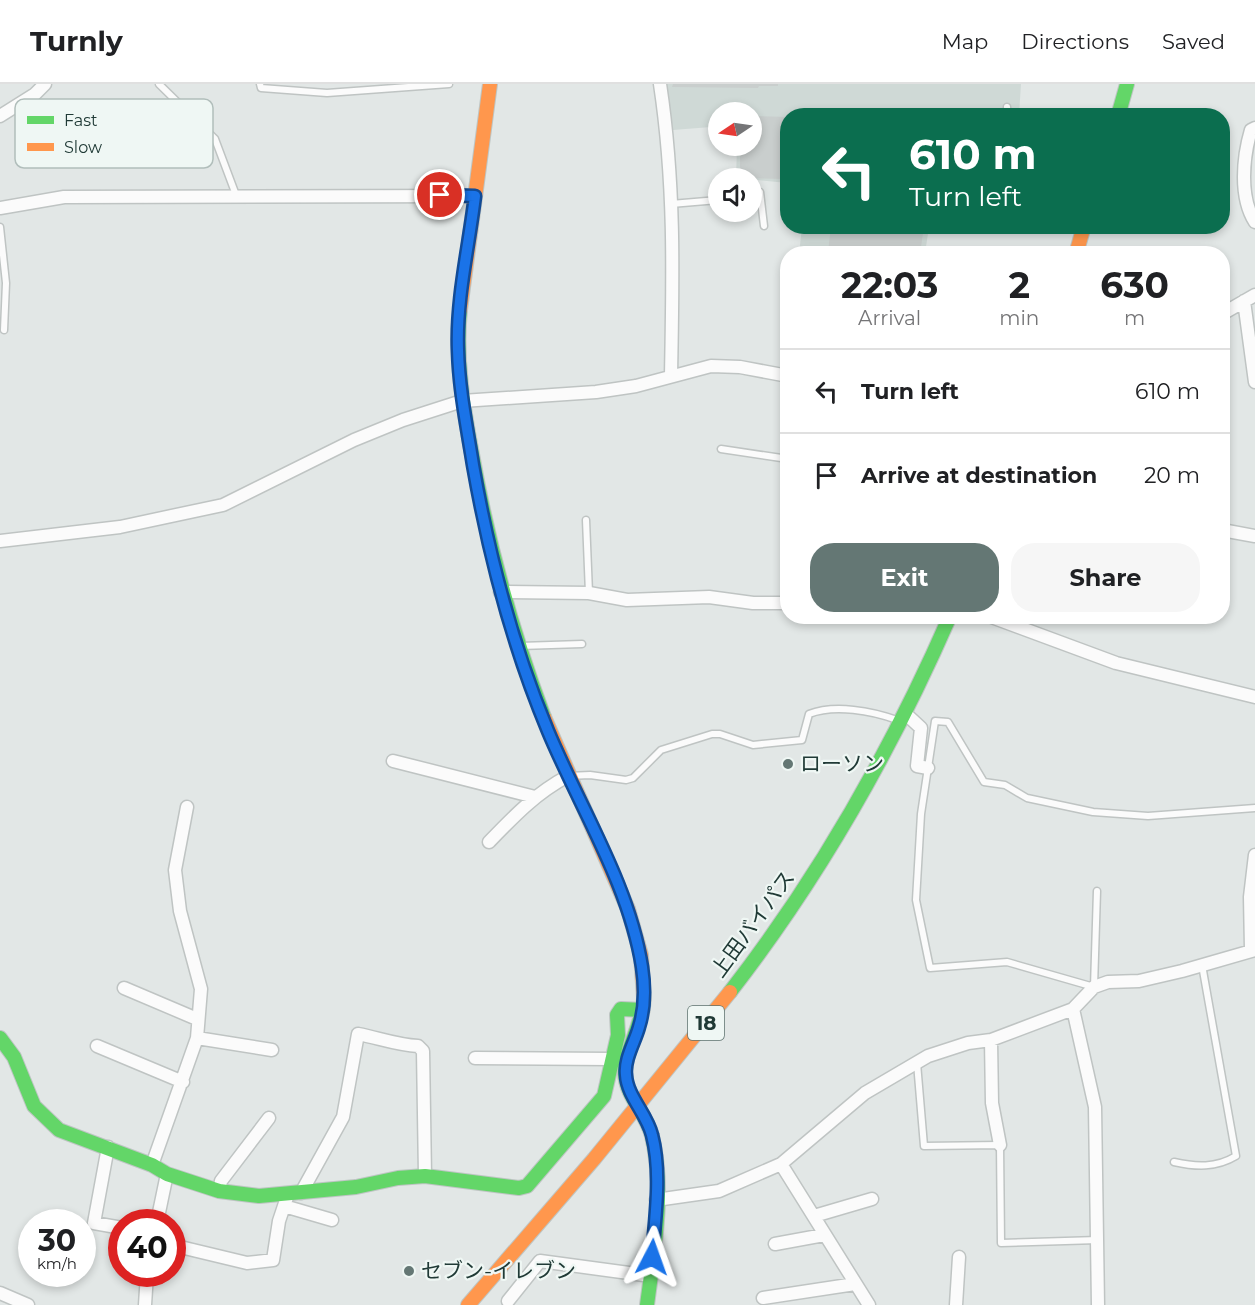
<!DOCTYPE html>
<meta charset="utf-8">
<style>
:root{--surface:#fff;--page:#f6f6f6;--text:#202124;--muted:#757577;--line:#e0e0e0;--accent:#647774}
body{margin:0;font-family:Montserrat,"Noto Sans JP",sans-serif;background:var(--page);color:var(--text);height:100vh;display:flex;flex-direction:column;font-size:22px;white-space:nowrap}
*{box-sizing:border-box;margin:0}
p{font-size:20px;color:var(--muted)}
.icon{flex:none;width:33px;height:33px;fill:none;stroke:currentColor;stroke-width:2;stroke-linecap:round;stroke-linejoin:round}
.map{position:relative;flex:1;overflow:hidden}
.panel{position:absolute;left:780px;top:162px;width:450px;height:378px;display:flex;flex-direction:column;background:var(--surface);border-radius:24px;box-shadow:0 3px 9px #0003}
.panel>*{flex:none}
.guide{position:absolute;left:780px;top:24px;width:450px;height:126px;border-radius:24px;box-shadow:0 3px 9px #0003;background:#0b6e4f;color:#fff;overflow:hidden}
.needle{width:39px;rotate:257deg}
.fabs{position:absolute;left:708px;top:18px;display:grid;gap:12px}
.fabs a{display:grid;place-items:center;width:54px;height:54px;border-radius:50%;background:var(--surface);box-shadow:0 3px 9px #0003;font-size:30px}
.speed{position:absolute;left:18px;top:1125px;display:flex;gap:12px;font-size:30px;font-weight:700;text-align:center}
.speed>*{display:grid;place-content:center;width:78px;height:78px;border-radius:50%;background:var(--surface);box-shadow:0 3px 9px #0003;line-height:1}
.speed small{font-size:15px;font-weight:400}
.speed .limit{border:9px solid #d22;background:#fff;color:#111}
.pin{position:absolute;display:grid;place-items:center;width:51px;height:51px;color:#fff;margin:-26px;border:3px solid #fff;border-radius:50%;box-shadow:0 2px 6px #0007}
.me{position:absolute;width:66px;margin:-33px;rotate:4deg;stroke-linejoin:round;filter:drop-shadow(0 0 4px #0008)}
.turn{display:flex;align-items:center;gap:21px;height:126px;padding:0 30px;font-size:27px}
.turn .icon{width:78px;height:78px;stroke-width:2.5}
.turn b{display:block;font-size:42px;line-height:51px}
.eta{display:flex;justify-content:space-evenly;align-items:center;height:102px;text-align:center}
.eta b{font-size:36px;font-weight:700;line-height:42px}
.button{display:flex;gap:12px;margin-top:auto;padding:12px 30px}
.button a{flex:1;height:69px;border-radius:24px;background:var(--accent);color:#fff;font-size:24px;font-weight:700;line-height:69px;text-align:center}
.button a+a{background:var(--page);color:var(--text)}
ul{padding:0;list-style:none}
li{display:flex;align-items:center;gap:18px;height:84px;padding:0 30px;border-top:2px solid var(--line)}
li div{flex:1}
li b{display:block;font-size:22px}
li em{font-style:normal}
header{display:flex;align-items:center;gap:36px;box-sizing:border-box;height:84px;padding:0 30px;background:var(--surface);border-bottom:2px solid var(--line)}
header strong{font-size:28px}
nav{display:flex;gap:33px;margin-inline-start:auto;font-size:21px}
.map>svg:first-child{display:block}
.built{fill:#cfd9d6}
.building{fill:#c9cecd}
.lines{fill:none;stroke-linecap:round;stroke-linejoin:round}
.lane-casing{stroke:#bfc4c3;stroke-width:9}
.street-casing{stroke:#bfc4c3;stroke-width:15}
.fast-casing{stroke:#bec5c3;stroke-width:16}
.slow-casing{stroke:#bec5c3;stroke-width:16}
.lane{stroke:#fbfbfb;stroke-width:6}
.street{stroke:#fbfbfb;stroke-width:12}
.fast{stroke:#63d668;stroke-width:14}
.slow{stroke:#ff974d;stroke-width:14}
.route-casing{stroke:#114b97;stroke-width:15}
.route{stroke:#1a73e8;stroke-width:10}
.poi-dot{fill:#647774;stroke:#eff7f4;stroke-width:2}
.labels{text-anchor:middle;stroke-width:4.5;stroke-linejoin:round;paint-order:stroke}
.shield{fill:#eff7f4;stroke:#5e736f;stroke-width:1.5}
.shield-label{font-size:20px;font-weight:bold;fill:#203a36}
.poi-label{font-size:21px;fill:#203a36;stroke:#eff7f4;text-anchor:start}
.street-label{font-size:21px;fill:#203a36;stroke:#eff7f4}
.key{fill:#eff7f4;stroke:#b1bebb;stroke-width:1.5}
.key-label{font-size:16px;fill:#203a36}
</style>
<header>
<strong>Turnly</strong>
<nav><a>Map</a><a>Directions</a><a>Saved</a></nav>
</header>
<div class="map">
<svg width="1255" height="1221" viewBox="0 0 1255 1221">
<rect width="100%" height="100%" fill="#e2e7e6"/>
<!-- built -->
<path class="built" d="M665,0h356l-2,31 -231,1 -1,67 -51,-5 1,-32h15v-34h-34v5l-5,1 -2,9 -38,3z
M802,143h127l-4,26 -126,1z"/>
<!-- building -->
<path class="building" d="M673,0h105v2h-19l-1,2 -86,-1z
M752,32l36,1v62l-48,-1v-32h12z
M831,142h93l-4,28 -92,-2z"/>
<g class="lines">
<defs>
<path id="lane" d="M159,0l56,55 21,56
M260,0l1,4 66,5 122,-9
M1007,23l1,9
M752,110l8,-2 4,34
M671,120l47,-4
M0,143l6,56 -2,47
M721,365l67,10
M586,436l3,73
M520,562l62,-2
M568,692l22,-1 36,5 7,-2 28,-28 51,-16h8l33,11 49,-5 7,-26c26,-10 63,-3 88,6
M1097,807l-3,96 -87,-25 -77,6 -14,-68 5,-86 14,-93 13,1 36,60 21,3 22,13 66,14 55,4 107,-8
M917,979l7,83 76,-1 1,98 97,-3
M1174,1078c22,5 42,6 62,-6l-34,-191"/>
<path id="street" d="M660,0c15,99 13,191 11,291
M0,32l35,-22 10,-10
M1255,44l-4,2c-8,27 -12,67 4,92
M0,124l64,-11 411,-1
M1244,217l11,81
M1222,230l33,-19
M1222,446l33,6
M0,457l120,-14 103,-22 131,-65 49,-20 59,-19 134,-9 40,-6 75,-20 29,1 48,9
M500,508l89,1 38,7 82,-3 44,6h35
M989,532l127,47 139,34
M907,631l14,13 -4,38 11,2
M393,677l142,36
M489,758c25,-26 47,-49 79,-66
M1251,865l-1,-52 5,-42
M124,904l73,31
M1073,925l22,98 3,198
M197,954l75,12
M991,956l1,63 8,42
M97,962l86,36
M475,974l135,1
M108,1063l-14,76 28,5
M781,1080l88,141
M152,1081l45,-127 4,-49 -21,-78 -5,-41 12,-63
M219,1107l2,-10 48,-63
M301,1109l42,-76 15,-83c21,4 39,11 60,12l5,5 2,125
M656,1116l63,-9 62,-27 84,-71 63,-37 40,-13 23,-3 82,-31 21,-22 14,-5 31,-1 43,-10 73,-21
M284,1122l48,14
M814,1132l58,-17
M157,1138l10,-48
M775,1160l49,-9
M172,1161l75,18 26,-3 6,-39 9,-27
M0,1209l28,12
M763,1214l92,-14
M508,1217l32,-40 111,15
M145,1221l2,-31
M956,1221l3,-48"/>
<path id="fast" d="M1118,32l9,-32
M460,226c-5,48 3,97 12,144 16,90 40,178 72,263
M730,908c91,-117 161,-241 220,-376
M644,914c-1,26 -20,55 -19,75 1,24 22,41 27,63 13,54 2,115 -5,169
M0,954l14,19 20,49 25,24 93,35 15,9 52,17 40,5 97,-9 42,-9 27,-2 94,12 8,-2 77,-90 14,-61 -1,-20 4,-6 22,1"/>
<path id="slow" d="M1076,170l8,-28
M460,226l30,-226
M544,633l84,192 13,46 3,43
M468,1221l126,-146 136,-167"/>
</defs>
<!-- lane casing -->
<use href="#lane" class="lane-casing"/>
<!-- street casing -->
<use href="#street" class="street-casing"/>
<!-- fast casing -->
<use href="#fast" class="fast-casing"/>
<!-- slow casing -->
<use href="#slow" class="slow-casing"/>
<!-- lane -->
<use href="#lane" class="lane"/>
<!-- street -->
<use href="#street" class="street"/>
<!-- fast -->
<use href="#fast" class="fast"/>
<!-- slow -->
<use href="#slow" class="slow"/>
</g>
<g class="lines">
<defs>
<path id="route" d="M440,111l35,1c-6,50 -19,103 -17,154 1,39 9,77 15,115 16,91 39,180 75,266 32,77 81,153 94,236 3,20 3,41 -3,60 -4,15 -15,32 -13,48 1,21 21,39 26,60 10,38 3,83 0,122"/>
</defs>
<!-- route casing -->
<use href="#route" class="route-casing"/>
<!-- route -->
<use href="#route" class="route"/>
</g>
<!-- markers -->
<g class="poi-dot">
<circle cx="788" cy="680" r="6"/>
<circle cx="409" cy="1187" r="6"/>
</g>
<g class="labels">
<!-- shield labels -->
<rect class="shield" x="688" y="922" width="36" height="34" rx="4.5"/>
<g class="shield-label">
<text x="706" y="946">18</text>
</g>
<!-- poi labels -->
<g class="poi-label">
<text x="800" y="687">ローソン</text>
<text x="421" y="1194">セブン-イレブン</text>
</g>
<!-- street labels -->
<g class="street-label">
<text transform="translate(753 840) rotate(-54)" y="7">上田バイパス</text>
</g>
</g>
<!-- legend -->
<rect x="15" y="15" width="198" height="69" rx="9" class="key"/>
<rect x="27" y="32" width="27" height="8" fill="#63d668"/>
<rect x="27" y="59" width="27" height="8" fill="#ff974d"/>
<g class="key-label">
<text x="64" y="42">Fast</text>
<text x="64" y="69">Slow</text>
</g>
</svg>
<div class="fabs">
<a><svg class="needle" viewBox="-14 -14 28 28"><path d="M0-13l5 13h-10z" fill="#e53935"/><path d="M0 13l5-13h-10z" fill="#757577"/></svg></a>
<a><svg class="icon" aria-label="sound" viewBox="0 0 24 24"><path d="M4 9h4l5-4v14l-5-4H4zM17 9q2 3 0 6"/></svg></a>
</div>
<div class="speed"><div>30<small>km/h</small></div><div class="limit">40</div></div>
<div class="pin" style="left:440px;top:111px;background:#d93025"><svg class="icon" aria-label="arrive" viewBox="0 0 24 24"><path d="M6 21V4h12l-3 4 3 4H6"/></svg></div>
<svg class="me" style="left:652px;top:1173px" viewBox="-20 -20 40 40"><path d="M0-17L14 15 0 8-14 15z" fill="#1a73e8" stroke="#fff" stroke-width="4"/></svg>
<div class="guide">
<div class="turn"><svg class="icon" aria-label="left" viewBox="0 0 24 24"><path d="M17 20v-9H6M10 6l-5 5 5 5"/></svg><div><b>610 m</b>Turn left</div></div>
</div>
<section class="panel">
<div class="eta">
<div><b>22:03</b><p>Arrival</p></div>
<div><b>2</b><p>min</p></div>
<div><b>630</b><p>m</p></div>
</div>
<ul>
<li><svg class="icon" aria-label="left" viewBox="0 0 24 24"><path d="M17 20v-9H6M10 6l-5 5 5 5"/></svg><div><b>Turn left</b></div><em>610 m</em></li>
<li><svg class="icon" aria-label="arrive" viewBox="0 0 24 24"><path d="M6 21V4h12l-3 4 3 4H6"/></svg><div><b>Arrive at destination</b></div><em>20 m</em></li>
</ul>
<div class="button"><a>Exit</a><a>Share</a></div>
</section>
</div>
